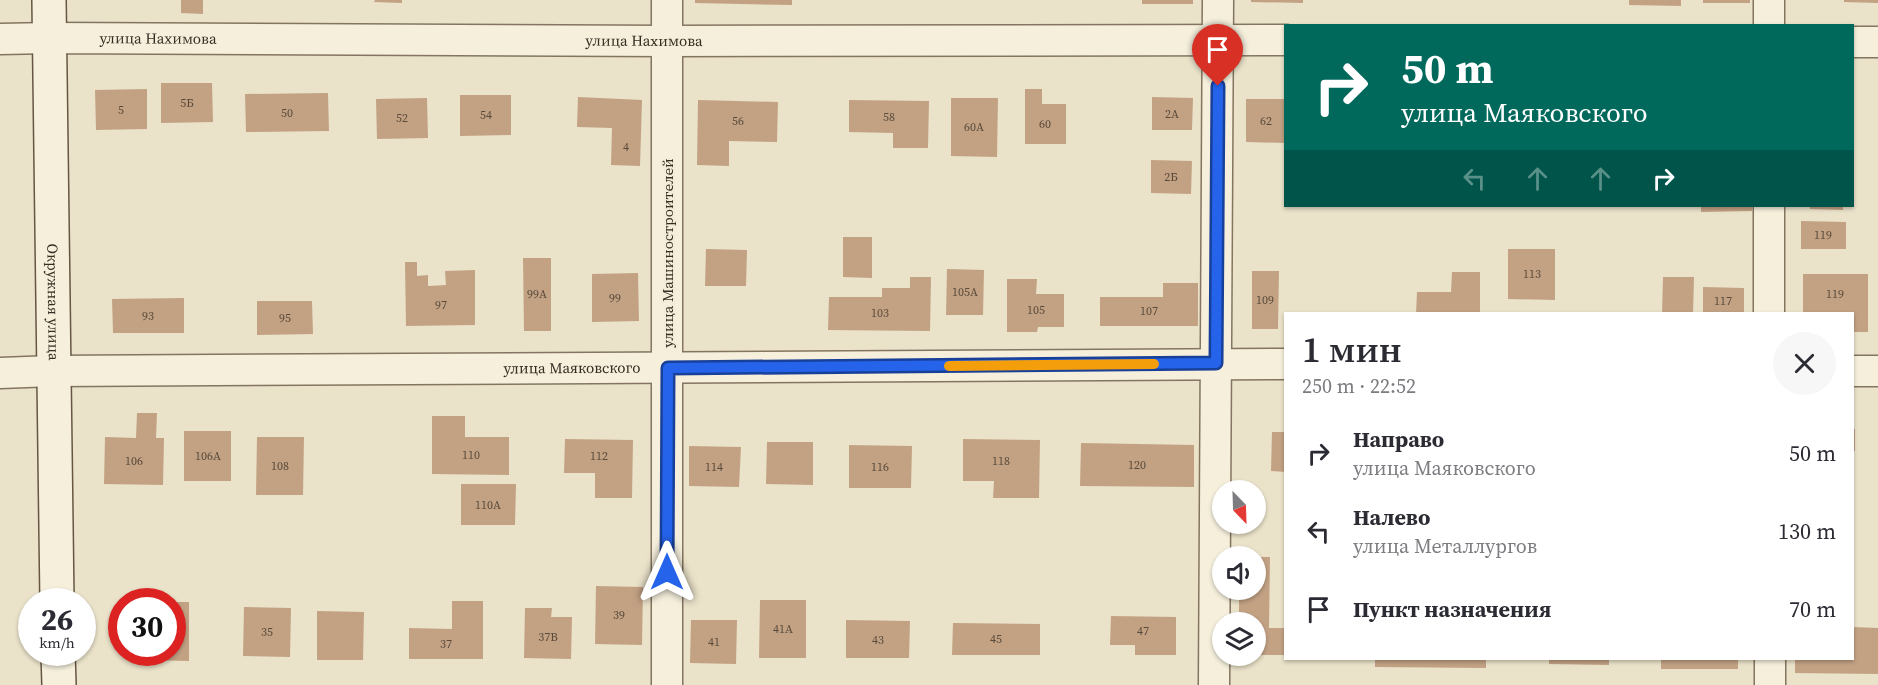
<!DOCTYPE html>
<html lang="ru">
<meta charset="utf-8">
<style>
:root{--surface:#fff;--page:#f7f7f7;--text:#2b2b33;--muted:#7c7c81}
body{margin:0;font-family:"Source Serif 4",serif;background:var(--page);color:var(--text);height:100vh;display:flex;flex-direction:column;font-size:22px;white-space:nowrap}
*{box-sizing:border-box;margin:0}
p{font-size:20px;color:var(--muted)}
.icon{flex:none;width:33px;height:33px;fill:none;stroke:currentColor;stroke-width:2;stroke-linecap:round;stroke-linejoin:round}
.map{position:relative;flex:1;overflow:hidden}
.details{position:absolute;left:1284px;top:312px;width:570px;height:348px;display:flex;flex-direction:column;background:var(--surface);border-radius:0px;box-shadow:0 2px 4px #0004}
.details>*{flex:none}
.top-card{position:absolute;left:1284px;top:24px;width:570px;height:183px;border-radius:0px;box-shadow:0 2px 4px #0004;background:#00695c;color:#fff;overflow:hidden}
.needle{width:39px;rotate:157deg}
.fabs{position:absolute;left:1212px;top:480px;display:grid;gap:12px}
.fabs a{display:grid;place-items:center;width:54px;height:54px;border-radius:50%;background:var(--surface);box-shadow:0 2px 4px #0004;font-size:30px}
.speed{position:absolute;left:18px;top:588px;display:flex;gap:12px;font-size:30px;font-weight:700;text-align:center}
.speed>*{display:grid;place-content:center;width:78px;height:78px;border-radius:50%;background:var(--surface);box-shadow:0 2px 4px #0004;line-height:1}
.speed small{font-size:15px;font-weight:400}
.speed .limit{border:9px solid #d22;background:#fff;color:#111}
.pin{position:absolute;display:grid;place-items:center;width:51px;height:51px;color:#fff;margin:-62px -26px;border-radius:50% 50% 50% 0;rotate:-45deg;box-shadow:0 0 6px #0007}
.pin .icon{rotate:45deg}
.me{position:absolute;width:66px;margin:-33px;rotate:0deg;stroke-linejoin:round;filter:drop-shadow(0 0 4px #0008)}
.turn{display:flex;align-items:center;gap:21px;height:126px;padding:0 18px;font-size:27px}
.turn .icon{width:78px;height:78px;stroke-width:2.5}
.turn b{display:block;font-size:42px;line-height:51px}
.lanes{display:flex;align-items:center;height:57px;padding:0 18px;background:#0003;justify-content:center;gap:30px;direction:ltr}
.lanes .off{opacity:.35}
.round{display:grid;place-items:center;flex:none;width:63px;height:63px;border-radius:32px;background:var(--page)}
.headline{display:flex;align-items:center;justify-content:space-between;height:102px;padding:0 18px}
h1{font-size:36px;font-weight:600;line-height:45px}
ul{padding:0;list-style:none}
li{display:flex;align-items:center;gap:18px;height:78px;padding:0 18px}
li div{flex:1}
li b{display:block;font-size:22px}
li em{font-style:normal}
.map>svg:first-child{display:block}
.building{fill:#c3a284}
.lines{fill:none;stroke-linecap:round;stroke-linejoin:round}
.street-casing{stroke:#847560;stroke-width:33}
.secondary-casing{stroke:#665643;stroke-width:36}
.street{stroke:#f5efdc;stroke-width:30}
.secondary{stroke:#f5efdc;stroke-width:33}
.route-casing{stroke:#184099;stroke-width:15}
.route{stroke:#2563eb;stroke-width:10}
.slow{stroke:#f59e0b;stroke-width:10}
.labels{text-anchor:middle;stroke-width:4.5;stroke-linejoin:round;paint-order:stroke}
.number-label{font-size:12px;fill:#594a3a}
.street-label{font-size:15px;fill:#362d22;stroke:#f2ecd8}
</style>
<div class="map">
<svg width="1878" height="685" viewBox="0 0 1878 685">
<rect width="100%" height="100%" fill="#eae2c9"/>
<!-- building -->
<path class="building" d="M181,0h22v14l-22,-1z
M375,0h27v3l-28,-1z
M695,0h97v5l-97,-2z
M1142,0h51v4h-51z
M1251,0h52v3l-52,-1z
M1629,0h52v6l-52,-1z
M1703,0h47v3h-47z
M1844,0h34v3l-34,-1z
M161,83h51l1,39 -52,1z
M147,89v40l-51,1 -1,-40z
M1025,89h17v15h24v40h-41z
M328,93l1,38 -83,1 -1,-38z
M460,95h51v40l-51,1z
M578,97l64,3 -2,66 -29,-1 1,-37 -35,-1z
M1152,97l41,1 -1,32h-40z
M427,98l1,40 -51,1 -1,-40z
M951,98h47l-1,59 -46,-1z
M1246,99h40v44l-40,-1z
M698,100l80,2 -1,40 -48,-1v25l-32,-1z
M849,100l80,1 -1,47h-35v-15l-44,-1z
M1151,160l41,1 -1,33 -40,-1z
M1701,206h51v5l-51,1z
M1810,206h33v4l-33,-1z
M1801,221l45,1v27h-45z
M843,237h29v41l-29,-1z
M706,249l41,1 -1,36h-41z
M1508,249h47v51l-47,-1z
M523,258h28v73h-27z
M405,262h12v14l11,-1v11l18,-1 -1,-14 30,-1v55l-69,1z
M947,269l37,1 -1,45h-37z
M1252,271h27l-1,58h-26z
M1452,272h28v42h-64l1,-22h34z
M638,273l1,48 -47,1v-48z
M1803,274h65v58h-16v-18h-49z
M910,277h21l-1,54 -102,-1 1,-33h53v-9h28z
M1663,277h31l-1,37h-31z
M1007,279h30l-1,15h28v33h-26l-1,5h-30z
M1163,283h35v43h-98v-29h63z
M1703,287l41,1v26h-41z
M184,298v35h-71l-1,-34z
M257,301h55l1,33 -56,1z
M137,413h20l-1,25h8l-1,47 -59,-1 1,-47 31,1z
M432,416h33v21h44v38l-77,-1z
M1852,429h3v22h-3z
M184,431h47v50h-47z
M1272,432h14v40l-15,-1z
M257,437h47l-1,58h-47z
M565,439l68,1 -1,58h-37v-25h-31z
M963,439l77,1 -1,58h-46l1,-17h-31z
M767,442h46v43l-47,-1z
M1081,443l113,2v42l-114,-1z
M849,445l63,1 -1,42h-62z
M689,446l52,1 -2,40 -50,-1z
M461,484h55l-1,41h-54z
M1256,557h14l-1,71h17v27h-30v-33h-17v-32h17z
M596,586l47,1 -1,58 -47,-1z
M760,600h46v58h-47z
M452,601h31v58h-74v-31l43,1z
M172,602h17v59l-47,-1v-8h30z
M244,607l47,1 -1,49 -47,-1z
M525,608h27l-1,9h21l-1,42 -47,-1z
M317,611l47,1 -1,48h-46z
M1111,616l65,1v38h-41v-10h-25z
M691,620h46l-1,44 -46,-1z
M846,620l64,1 -1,37h-63z
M953,623l87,1v31h-88z
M1852,627l26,1v46l-83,-1v-15h57z
M1375,658h111v10l-111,-1z
M1549,658h60v7l-60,-1z
M1661,658h77v11h-77z"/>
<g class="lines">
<defs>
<g id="street">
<path d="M1769,0v26"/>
<path id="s1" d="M0,39l50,-1 618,3 618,-1"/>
<path d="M1852,42h26"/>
<path d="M1769,206v108"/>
<path d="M1852,371h26"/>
<path id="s2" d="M0,373l53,-2 1233,-7"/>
<path d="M1770,658v27"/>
<path d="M667,685v-685"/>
<path d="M1214,685l4,-685"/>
</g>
<g id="secondary">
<path id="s3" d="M49,0l8,602"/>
<path d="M58,652l1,33"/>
</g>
</defs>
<!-- street casing -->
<use href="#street" class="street-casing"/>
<!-- secondary casing -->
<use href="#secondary" class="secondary-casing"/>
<!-- street -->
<use href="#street" class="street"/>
<!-- secondary -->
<use href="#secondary" class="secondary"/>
</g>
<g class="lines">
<defs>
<path id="route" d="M667,572l1,-204 548,-5 2,-277"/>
</defs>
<!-- route casing -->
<use href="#route" class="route-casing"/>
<!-- route -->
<use href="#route" class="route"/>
<!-- slow -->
<path class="slow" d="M949,366l205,-2"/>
</g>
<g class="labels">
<!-- number labels -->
<g class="number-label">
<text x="187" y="107">5Б</text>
<text x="121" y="114">5</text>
<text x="287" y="117">50</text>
<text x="1172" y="118">2А</text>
<text x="486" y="119">54</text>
<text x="889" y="121">58</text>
<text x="402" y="122">52</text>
<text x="738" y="125">56</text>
<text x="1266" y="125">62</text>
<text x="1045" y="128">60</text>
<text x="974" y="131">60А</text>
<text x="626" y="151">4</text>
<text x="1171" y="181">2Б</text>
<text x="1823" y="239">119</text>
<text x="1532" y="278">113</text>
<text x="965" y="296">105А</text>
<text x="537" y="298">99А</text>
<text x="1835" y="298">119</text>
<text x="615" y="302">99</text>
<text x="1265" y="304">109</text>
<text x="1723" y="305">117</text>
<text x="441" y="309">97</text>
<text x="1036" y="314">105</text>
<text x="1149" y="315">107</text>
<text x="880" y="317">103</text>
<text x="148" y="320">93</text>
<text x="285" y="322">95</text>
<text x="471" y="459">110</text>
<text x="208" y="460">106А</text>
<text x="599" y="460">112</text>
<text x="134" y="465">106</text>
<text x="1001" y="465">118</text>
<text x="1137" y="469">120</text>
<text x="280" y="470">108</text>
<text x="714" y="471">114</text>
<text x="880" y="471">116</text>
<text x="488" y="509">110А</text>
<text x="619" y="619">39</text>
<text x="783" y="633">41А</text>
<text x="1143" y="635">47</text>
<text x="267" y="636">35</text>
<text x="548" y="641">37В</text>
<text x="996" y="643">45</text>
<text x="878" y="644">43</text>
<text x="714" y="646">41</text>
<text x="446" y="648">37</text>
</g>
<!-- street labels -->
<g class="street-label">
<text dy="5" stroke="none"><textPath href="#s1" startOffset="158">улица Нахимова</textPath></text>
<text dy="5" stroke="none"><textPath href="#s1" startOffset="644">улица Нахимова</textPath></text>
<text transform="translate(668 253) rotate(-90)" y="5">улица Машиностроителей</text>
<text dy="5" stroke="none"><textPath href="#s3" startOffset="302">Окружная улица</textPath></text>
<text dy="5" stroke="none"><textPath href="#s2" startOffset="572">улица Маяковского</textPath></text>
</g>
</g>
</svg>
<div class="fabs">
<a><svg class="needle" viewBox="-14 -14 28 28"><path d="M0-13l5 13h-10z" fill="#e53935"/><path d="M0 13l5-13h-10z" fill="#7c7c81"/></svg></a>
<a><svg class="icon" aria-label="sound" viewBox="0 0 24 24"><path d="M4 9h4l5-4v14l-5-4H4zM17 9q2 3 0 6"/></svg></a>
<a><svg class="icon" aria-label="layers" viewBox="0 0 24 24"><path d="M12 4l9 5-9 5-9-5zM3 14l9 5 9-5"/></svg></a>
</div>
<div class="speed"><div>26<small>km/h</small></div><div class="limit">30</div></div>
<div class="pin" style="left:1218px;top:86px;background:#d93025"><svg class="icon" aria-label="arrive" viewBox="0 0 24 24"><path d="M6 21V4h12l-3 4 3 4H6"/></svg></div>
<svg class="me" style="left:667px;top:572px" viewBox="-20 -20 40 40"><path d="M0-17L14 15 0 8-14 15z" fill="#2563eb" stroke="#fff" stroke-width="4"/></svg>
<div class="top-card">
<div class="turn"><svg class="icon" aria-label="right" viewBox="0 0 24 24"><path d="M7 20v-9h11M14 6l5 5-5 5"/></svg><div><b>50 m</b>улица Маяковского</div></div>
<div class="lanes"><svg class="icon off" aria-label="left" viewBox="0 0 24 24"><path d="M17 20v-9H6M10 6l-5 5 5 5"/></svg><svg class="icon off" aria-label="ahead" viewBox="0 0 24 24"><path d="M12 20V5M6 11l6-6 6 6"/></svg><svg class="icon off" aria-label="ahead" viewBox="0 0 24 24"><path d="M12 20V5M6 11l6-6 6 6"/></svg><svg class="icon" aria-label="right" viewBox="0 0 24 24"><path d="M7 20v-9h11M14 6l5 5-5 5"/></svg></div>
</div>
<section class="details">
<div class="headline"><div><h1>1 мин</h1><p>250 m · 22:52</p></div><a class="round"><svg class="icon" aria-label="close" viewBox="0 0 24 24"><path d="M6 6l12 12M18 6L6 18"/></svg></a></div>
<ul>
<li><svg class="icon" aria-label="right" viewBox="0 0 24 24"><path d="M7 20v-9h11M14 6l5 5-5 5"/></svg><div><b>Направо</b><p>улица Маяковского</p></div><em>50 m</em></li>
<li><svg class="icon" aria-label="left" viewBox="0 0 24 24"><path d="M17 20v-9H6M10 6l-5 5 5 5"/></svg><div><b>Налево</b><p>улица Металлургов</p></div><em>130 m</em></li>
<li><svg class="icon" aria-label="arrive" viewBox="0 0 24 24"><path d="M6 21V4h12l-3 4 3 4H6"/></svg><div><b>Пункт назначения</b></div><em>70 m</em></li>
</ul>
</section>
</div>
